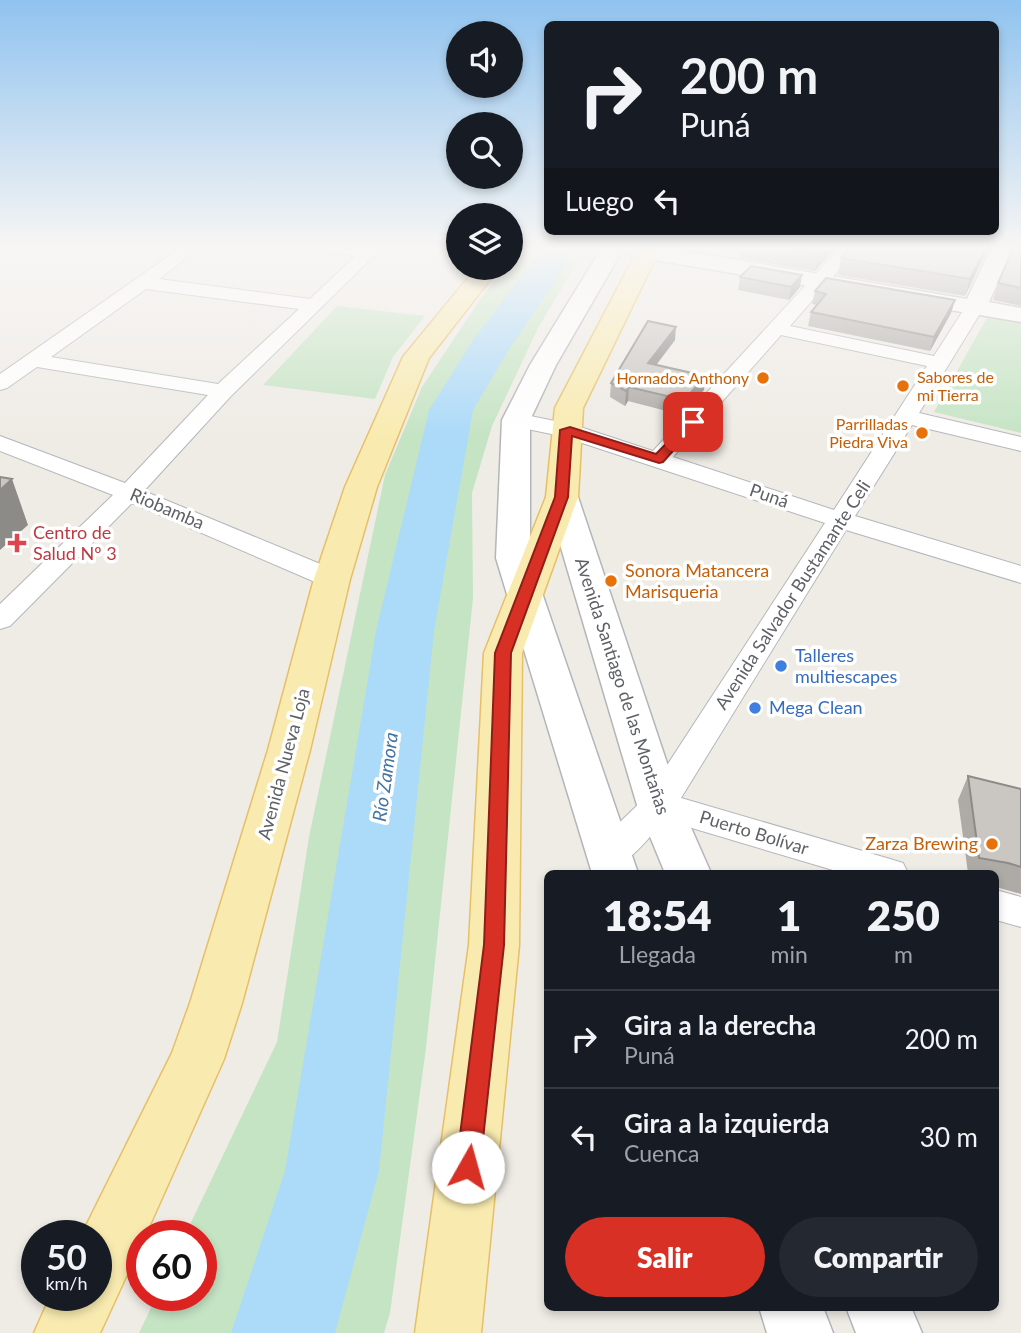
<!DOCTYPE html>
<html lang="es">
<meta charset="utf-8">
<style>
:root{--surface:#171b24;--page:#242831;--text:#f1f3f6;--muted:#9ea1a6;--line:#363941;--accent:#d93025}
body{margin:0;font-family:Lato,sans-serif;background:var(--page);color:var(--text);height:100vh;display:flex;flex-direction:column;font-size:26px;white-space:nowrap}
*{box-sizing:border-box;margin:0}
p{font-size:23px;color:var(--muted)}
.icon{flex:none;width:38px;height:38px;fill:none;stroke:currentColor;stroke-width:2;stroke-linecap:round;stroke-linejoin:round}
.map{position:relative;flex:1;overflow:hidden}
.drawer{position:absolute;left:544px;top:870px;width:455px;height:441px;display:flex;flex-direction:column;background:var(--surface);border-radius:10px;box-shadow:0 4px 10px #0003}
.drawer>*{flex:none}
.top-card{position:absolute;left:544px;top:21px;width:455px;height:214px;border-radius:10px;box-shadow:0 4px 10px #0003;background:#171b24;color:var(--text);overflow:hidden}
.tools{position:absolute;left:446px;top:21px;display:grid;gap:14px}
.tools a{display:grid;place-items:center;width:77px;height:77px;border-radius:50%;background:var(--surface);box-shadow:0 4px 10px #0003;font-size:35px}
.speed{position:absolute;left:21px;top:1220px;display:flex;gap:14px;font-size:35px;font-weight:700;text-align:center}
.speed>*{display:grid;place-content:center;width:91px;height:91px;border-radius:50%;background:var(--surface);box-shadow:0 4px 10px #0003;line-height:1}
.speed small{font-size:18px;font-weight:400}
.speed .limit{border:10px solid #d22;background:#fff;color:#111}
.pin{position:absolute;display:grid;place-items:center;width:60px;height:60px;color:#fff;margin:-30px;border-radius:14px;box-shadow:0 4px 10px #0006}
.me{position:absolute;width:77px;margin:-38px;rotate:7deg;stroke-linejoin:round;filter:drop-shadow(0 0 5px #0008)}
.turn{display:flex;align-items:center;gap:24px;height:147px;padding:0 21px;font-size:32px}
.turn .icon{width:91px;height:91px;stroke-width:2.5}
.turn b{display:block;font-size:49px;line-height:60px}
.then{display:flex;align-items:center;height:66px;padding:0 21px;background:#0003;gap:14px;font-size:26px}
.eta{display:flex;justify-content:space-evenly;align-items:center;height:119px;text-align:center}
.eta b{font-size:42px;font-weight:800;line-height:49px}
.cta{display:flex;gap:14px;margin-top:auto;padding:14px 21px}
.cta a{flex:1;height:80px;border-radius:42px;background:var(--accent);color:#fff;font-size:28px;font-weight:800;line-height:80px;text-align:center}
.cta a+a{background:var(--page);color:var(--text)}
ul{padding:0;list-style:none}
li{display:flex;align-items:center;gap:21px;height:98px;padding:0 21px;border-top:2px solid var(--line)}
li div{flex:1}
li b{display:block;font-size:26px}
li em{font-style:normal}
.map>svg:first-child{display:block}
.green{fill:#c5e4c4}
.lines{fill:none;stroke-linecap:round;stroke-linejoin:round}
.river{fill:#acdaf9;fill-rule:evenodd}
.street-casing{stroke:#b3b6ba;stroke-width:2}
.secondary-casing{stroke:#b2b5b9;stroke-width:3}
.primary-casing{stroke:#e7bf66;stroke-width:3}
.street{fill:#fff;fill-rule:evenodd}
.secondary{fill:#fff;fill-rule:evenodd}
.primary{fill:#f9ebb0;fill-rule:evenodd}
.wall{fill:#aeaba7}
.shaded-wall{fill:#8d8b88}
.building{fill:#cac7c2;stroke:#8d8b88;stroke-width:2}
.route{fill:#d93025;stroke:#8d1f18;stroke-width:2}
.food-dot{fill:#e8710a;stroke:#fff;stroke-width:2.5}
.health-dot{fill:#e0444e;stroke:#fff;stroke-width:2.5}
.shop-dot{fill:#3f7fe0;stroke:#fff;stroke-width:2.5}
.labels{text-anchor:middle;stroke-width:7;stroke-linejoin:round;paint-order:stroke}
.far-food-label{font-size:16px;fill:#c56008;stroke:#fff;text-anchor:end}
.street-label{font-size:18px;fill:#5e6165;stroke:#fff}
.health-label{font-size:18px;fill:#be3a42;stroke:#fff;text-anchor:start}
.food-label{font-size:18px;fill:#c56008;stroke:#fff;text-anchor:start}
.shop-label{font-size:18px;fill:#366cbe;stroke:#fff;text-anchor:start}
.water-label{font-size:19px;font-style:italic;fill:#4675a2;stroke:#fff}
</style>
<div class="map">
<svg width="1021" height="1333" viewBox="0 0 1021 1333">
<rect width="100%" height="100%" fill="#efece6"/>
<!-- green -->
<path class="green" d="M519,249h66l-47,79 -46,98 -20,67 1,105 -47,450 -36,265 -6,20h-245l18,-38h44v-59l-16,-1 92,-193 32,-205 76,-362 37,-88 59,-89 24,-30h6v-8z
M337,306l88,10 -32,41 -18,42 -112,-14z
M988,316l33,6v111l-87,-21z"/>
<g class="lines">
<!-- river -->
<path class="river" d="M542,249h35l-68,100 -36,61 -39,221 -55,540 -44,162h-104l54,-162 91,-540 53,-221 44,-70z"/>
<defs>
<path id="street" d="M179,249h19l-39,30 151,20 45,-43 -24,-3 -2,-4h52l-150,147 -87,95 198,82 4,6 -4,6 -10,2 -10,-2 -190,-82 -122,123 -10,3v-25l113,-109 -113,-44v-15l125,47 83,-88 -171,-28 -30,21 -7,2v-16zM146,289l153,20 -81,75 -167,-27z
M839,249h18l-67,77 144,30 34,-53h14l2,4 -65,106 102,24v14l-109,-26 -57,91 166,50v17l-175,-53 -165,268 209,61 13,4 5,10h-65l-178,-53c-19,19 -40,55 -70,46l-5,-10 5,-10 52,-50 178,-273 -264,-87 -53,-11 -3,-5 3,-5 8,-2 58,12 79,26zM781,335l146,31 -93,144 -161,-53z
M996,890l25,7v30l-25,-7z"/>
<path id="secondary" d="M601,249h71l295,50 24,-50h22l-24,53 32,6v14l-390,-66 -9,-5 -66,114 -26,55v138l108,315h-46l-96,-315 6,-138 28,-55z
M562,487l11,3 5,7 103,308 30,68h-46l-28,-68 -91,-308 5,-7z
M759,1307h64l10,26h-66z
M846,1307h65l11,26h-66z"/>
<path id="primary" d="M638,249h22l-77,159 -5,89 -56,156 -3,292 -38,388h-66l54,-388 15,-292 62,-156 9,-89z
M476,268h23l-70,90 -52,129 -27,92 -40,171 -68,253 -18,56 -79,177h-3v6l-42,91h-66l17,-38h45v-59h-15l91,-183 18,-50 78,-253 46,-171 31,-92 58,-130z"/>
</defs>
<!-- street casing -->
<use href="#street" class="street-casing"/>
<!-- secondary casing -->
<use href="#secondary" class="secondary-casing"/>
<!-- primary casing -->
<use href="#primary" class="primary-casing"/>
<!-- street -->
<use href="#street" class="street"/>
<!-- secondary -->
<use href="#secondary" class="secondary"/>
<!-- primary -->
<use href="#primary" class="primary"/>
</g>
<!-- wall -->
<path class="wall" d="M740,249h95l-20,22 -76,-13z
M849,249h139l-23,47 -127,-21 3,-17z
M1021,249v57l-28,-6 5,-17z
M740,277l60,10 -11,13 -51,-10z
M815,291l140,9 -4,13 -21,38 -122,-25 3,-14 6,-7 -5,-1z
M675,340l-19,25 48,25 -22,25 -54,-14 -3,5 -15,-9 1,-14z
M968,776l53,13v105l-25,-7v-14h-28l-10,-73z"/>
<!-- shaded-wall -->
<path class="shaded-wall" d="M823,249h12l-20,22 3,-17z
M985,249h3l-23,47 5,-17z
M802,275l-2,12 -11,13 2,-13z
M955,300l-4,13 -21,38 4,-14z
M676,327l-1,13 -28,37 1,-14z
M706,376l-2,14 -22,25 2,-15z
M629,387l-1,14 -3,5 1,-15z
M12,479l16,46 -28,25v-60z"/>
<!-- building -->
<path class="building" d="M788,249h35l-5,5z
M849,249h136l-15,30 -129,-21z
M1013,249h8v39l-23,-5z
M751,266l51,9 -11,12 -51,-10z
M826,278l129,22 -21,37 -123,-25 15,-18 -11,-3z
M648,321l28,6 -28,36 58,13 -22,24 -55,-13 -3,4 -15,-8z
M0,477l12,2 -12,11z
M968,776l53,13v78l-13,-4 -29,-5z"/>
<!-- sky -->
<linearGradient id="sky" x2="0" y2="1"><stop stop-color="#90c3ef"/><stop offset="0.57" stop-color="#f8f6f4"/><stop offset="1" stop-color="#f8f6f4" stop-opacity="0"/></linearGradient>
<rect width="1021" height="436" fill="url(#sky)"/>
<!-- route -->
<path class="route" d="M689,420l10,2 -36,40 -4,1 -87,-27 -4,61 -57,156 -7,292 -24,222 -4,8 -8,4 -9,-4 -3,-8 28,-222 11,-292 60,-156 5,-67 10,-3 86,27z"/>
<!-- markers -->
<g class="food-dot">
<circle cx="763" cy="378" r="7"/>
<circle cx="903" cy="386" r="7"/>
<circle cx="922" cy="433" r="7"/>
<circle cx="611" cy="581" r="7"/>
<circle cx="992" cy="844" r="7"/>
</g>
<path class="health-dot" d="M13.5 532.5h7v7h7v7h-7v7h-7v-7h-7v-7h7z"/>
<g class="shop-dot">
<circle cx="781" cy="666" r="7"/>
<circle cx="755" cy="708" r="7"/>
</g>
<g class="labels">
<!-- far-food labels -->
<g class="far-food-label">
<text x="917" y="383" text-anchor="start">Sabores de<tspan x="917" dy="18">mi Tierra</tspan></text>
<text x="749" y="384">Hornados Anthony</text>
<text x="908" y="430">Parrilladas<tspan x="908" dy="18">Piedra Viva</tspan></text>
</g>
<!-- street labels -->
<g class="street-label">
<text transform="translate(769 496) rotate(19)" y="6">Puná</text>
<text transform="translate(167 509) rotate(23)" y="6">Riobamba</text>
<text transform="translate(793 595) rotate(-57)" y="6">Avenida Salvador Bustamante Celi</text>
<text transform="translate(622 686) rotate(72)" y="6">Avenida Santiago de las Montañas</text>
<text transform="translate(284 764) rotate(-75)" y="6">Avenida Nueva Loja</text>
<text transform="translate(754 833) rotate(17)" y="6">Puerto Bolívar</text>
</g>
<!-- health labels -->
<g class="health-label">
<text x="33" y="539">Centro de<tspan x="33" dy="21">Salud Nº 3</tspan></text>
</g>
<!-- food labels -->
<g class="food-label">
<text x="625" y="577">Sonora Matancera<tspan x="625" dy="21">Marisqueria</tspan></text>
<text x="978" y="850" text-anchor="end">Zarza Brewing</text>
</g>
<!-- shop labels -->
<g class="shop-label">
<text x="795" y="662">Talleres<tspan x="795" dy="21">multiescapes</tspan></text>
<text x="769" y="714">Mega Clean</text>
</g>
<!-- water labels -->
<g class="water-label">
<text transform="translate(385 777) rotate(-82)" y="7">Río Zamora</text>
</g>
</g>
</svg>
<div class="tools">
<a><svg class="icon" aria-label="sound" viewBox="0 0 24 24"><path d="M4 9h4l5-4v14l-5-4H4zM17 9q2 3 0 6"/></svg></a>
<a><svg class="icon" aria-label="search" viewBox="0 0 24 24"><circle cx="10" cy="10" r="6"/><path d="M15 15l6 6"/></svg></a>
<a><svg class="icon" aria-label="layers" viewBox="0 0 24 24"><path d="M12 4l9 5-9 5-9-5zM3 14l9 5 9-5"/></svg></a>
</div>
<div class="speed"><div>50<small>km/h</small></div><div class="limit">60</div></div>
<div class="pin" style="left:693px;top:422px;background:#d93025"><svg class="icon" aria-label="arrive" viewBox="0 0 24 24"><path d="M6 21V4h12l-3 4 3 4H6"/></svg></div>
<svg class="me" style="left:468px;top:1167px" viewBox="-20 -20 40 40"><circle r="19" fill="#fff"/><path d="M0-13L10 11 0 6-10 11z" fill="#d93025"/></svg>
<div class="top-card">
<div class="turn"><svg class="icon" aria-label="right" viewBox="0 0 24 24"><path d="M7 20v-9h11M14 6l5 5-5 5"/></svg><div><b>200 m</b>Puná</div></div>
<div class="then">Luego<svg class="icon" aria-label="left" viewBox="0 0 24 24"><path d="M17 20v-9H6M10 6l-5 5 5 5"/></svg></div>
</div>
<section class="drawer">
<div class="eta">
<div><b>18:54</b><p>Llegada</p></div>
<div><b>1</b><p>min</p></div>
<div><b>250</b><p>m</p></div>
</div>
<ul>
<li><svg class="icon" aria-label="right" viewBox="0 0 24 24"><path d="M7 20v-9h11M14 6l5 5-5 5"/></svg><div><b>Gira a la derecha</b><p>Puná</p></div><em>200 m</em></li>
<li><svg class="icon" aria-label="left" viewBox="0 0 24 24"><path d="M17 20v-9H6M10 6l-5 5 5 5"/></svg><div><b>Gira a la izquierda</b><p>Cuenca</p></div><em>30 m</em></li>
</ul>
<div class="cta"><a>Salir</a><a>Compartir</a></div>
</section>
</div>
